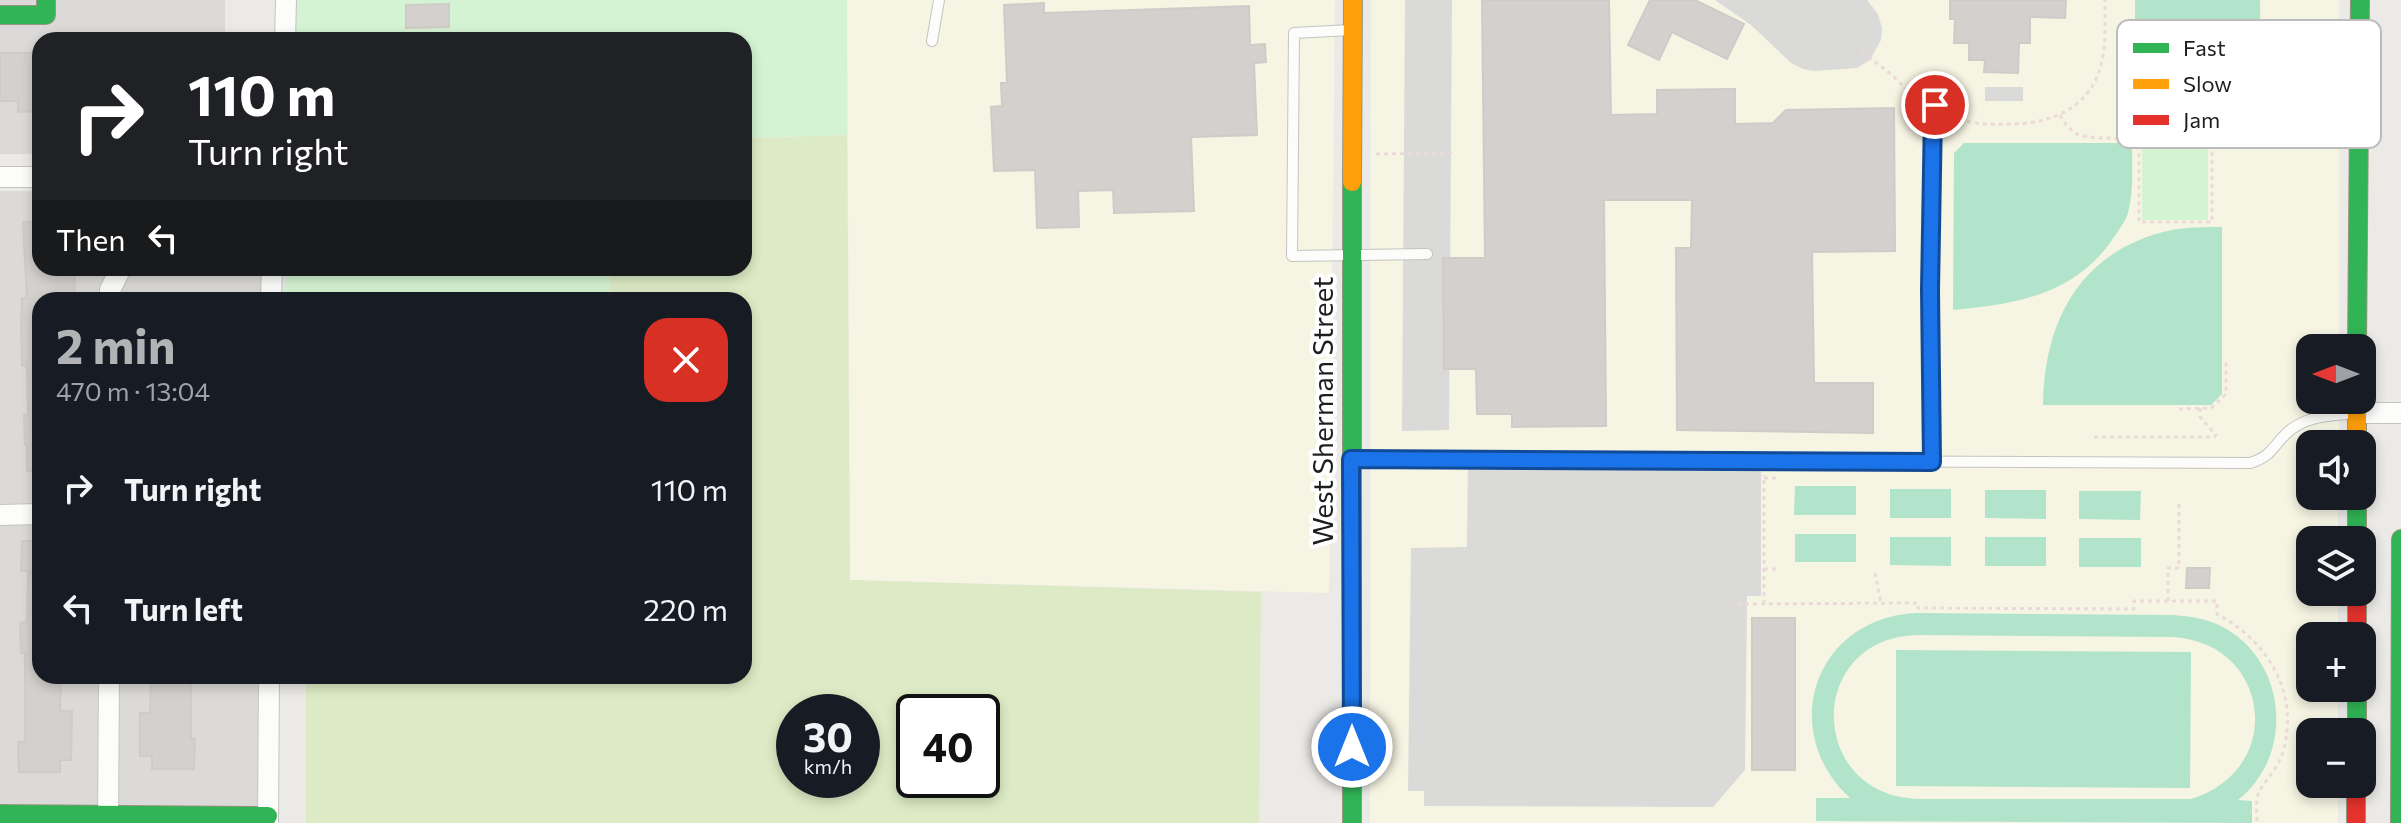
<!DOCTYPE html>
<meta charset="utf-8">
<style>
:root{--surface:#171b24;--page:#20242c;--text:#f1f3f6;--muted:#9ea1a6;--accent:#b2b3b4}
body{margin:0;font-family:Commissioner,sans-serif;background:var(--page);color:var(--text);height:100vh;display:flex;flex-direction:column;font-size:30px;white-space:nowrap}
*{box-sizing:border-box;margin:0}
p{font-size:26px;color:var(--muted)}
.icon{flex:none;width:44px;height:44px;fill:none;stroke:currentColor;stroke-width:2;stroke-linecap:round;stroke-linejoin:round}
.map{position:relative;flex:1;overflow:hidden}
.details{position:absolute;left:32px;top:292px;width:720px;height:392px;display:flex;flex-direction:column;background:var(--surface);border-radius:24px;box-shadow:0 4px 12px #0003}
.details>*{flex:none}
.top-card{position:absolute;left:32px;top:32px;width:720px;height:244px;border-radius:24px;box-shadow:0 4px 12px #0003;background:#202124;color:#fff;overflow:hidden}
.needle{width:52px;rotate:270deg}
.buttons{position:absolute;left:2296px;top:334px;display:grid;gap:16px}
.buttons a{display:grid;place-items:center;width:80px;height:80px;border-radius:16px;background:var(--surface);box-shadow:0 4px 12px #0003;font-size:40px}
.speed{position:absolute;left:776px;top:694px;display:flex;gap:16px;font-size:40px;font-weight:700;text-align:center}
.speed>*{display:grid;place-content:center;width:104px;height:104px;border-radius:50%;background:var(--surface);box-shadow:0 4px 12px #0003;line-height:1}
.speed small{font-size:20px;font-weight:400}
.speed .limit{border:4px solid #111;border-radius:12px;background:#fff;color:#111}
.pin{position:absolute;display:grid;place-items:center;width:68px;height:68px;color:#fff;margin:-34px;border:4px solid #fff;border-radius:50%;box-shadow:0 2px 8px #0007}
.me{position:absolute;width:88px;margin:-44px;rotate:0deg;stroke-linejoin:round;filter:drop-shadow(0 0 6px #0008)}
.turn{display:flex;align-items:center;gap:28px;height:168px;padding:0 24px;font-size:36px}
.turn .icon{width:104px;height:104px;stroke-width:2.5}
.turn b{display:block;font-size:56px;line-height:68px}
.then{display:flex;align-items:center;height:76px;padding:0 24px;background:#0003;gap:16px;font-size:30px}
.round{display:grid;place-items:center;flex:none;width:84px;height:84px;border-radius:24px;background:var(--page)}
.head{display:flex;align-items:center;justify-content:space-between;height:136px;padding:0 24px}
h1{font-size:48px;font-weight:700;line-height:60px;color:var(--accent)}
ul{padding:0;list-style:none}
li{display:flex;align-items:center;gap:24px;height:120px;padding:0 24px}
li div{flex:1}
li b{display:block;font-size:30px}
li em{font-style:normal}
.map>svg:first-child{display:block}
.residential{fill:#dbdad8}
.education{fill:#f6f4e2}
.religious{fill:#dadad8}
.grass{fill:#dcebc5;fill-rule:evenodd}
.park{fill:#d4f3d2}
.pitch{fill:#b1e4cb;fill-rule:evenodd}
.building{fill:#d3d0ce;stroke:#cfcbc8;stroke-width:2}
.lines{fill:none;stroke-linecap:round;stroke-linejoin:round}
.lane-casing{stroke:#c5c4c3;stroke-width:12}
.street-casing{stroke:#c5c4c3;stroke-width:22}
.fast-casing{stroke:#97967e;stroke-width:20}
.slow-casing{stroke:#97967e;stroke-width:20}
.jam-casing{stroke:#97967e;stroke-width:20}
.path{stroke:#ebdad9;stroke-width:3;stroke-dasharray:4 4;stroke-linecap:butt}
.lane{stroke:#fcfcfb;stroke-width:10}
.street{stroke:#fcfcfb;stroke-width:20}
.fast{stroke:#30b455;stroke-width:18}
.slow{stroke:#ff9f0a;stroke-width:18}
.jam{stroke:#e5322d;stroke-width:18}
.route-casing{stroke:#114b97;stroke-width:20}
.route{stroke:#1a73e8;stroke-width:14}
.labels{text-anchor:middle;stroke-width:8;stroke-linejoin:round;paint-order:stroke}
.street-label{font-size:28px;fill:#1e1e1e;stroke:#fff}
.key{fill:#fff;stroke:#bcbcbc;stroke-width:2}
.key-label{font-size:22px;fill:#1e1e1e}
</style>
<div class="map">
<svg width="2401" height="823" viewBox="0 0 2401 823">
<rect width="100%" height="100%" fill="#eceae7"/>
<!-- residential -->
<path class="residential" d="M0,0h225v40h-185v114h-40z
M0,191h40v77h224v32h-224v376h222l-1,147h-261z"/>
<!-- education -->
<path class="education" d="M847,0h488l-6,593 -479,-13z
M1371,0h968v348h-29v52h29v44h-29v52h28v44h-28v52h28v44h-28v52h28v44h-28v52h28v39h-968z"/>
<!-- religious -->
<path class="religious" d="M1405,0h47l-3,430 -47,1z
M1715,0h152l11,14 4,14 -1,12 -11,20 -13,8 -43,3 -11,-2 -12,-6 -40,-38z
M1985,87h38v14h-38z
M1468,453l293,1v142h-14l-2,174 -32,37 -289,-1v-15h-16l3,-243 56,-1z"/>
<!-- grass -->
<path class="grass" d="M847,135l3,445 411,12 -2,231h-953v-147h438v-376h-134v-32h134v-130zM794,712h68v68h-68zM982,712v68h-68v-68z"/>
<!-- park -->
<path class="park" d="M287,0h560v135l-103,3v-98h-456z
M2142,140h66v80h-66z
M286,268h324v32h-326z"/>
<!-- pitch -->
<path class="pitch" d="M2135,0h125l1,101h-126z
M1964,143h168c0,23 2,51 -5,73 -3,7 -9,15 -13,21 -38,58 -98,67 -161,73l1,-157z
M2222,227v167l-11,11h-168c1,-86 39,-156 129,-175 16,-3 33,-3 50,-3z
M1795,486h61v29h-62z
M1890,489h61v29h-61z
M1985,490h61v29l-61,-1z
M2079,491h62l-1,29 -61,-1z
M1795,534h61v28h-61z
M1890,537h61v29l-61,-1z
M1985,537h61v29h-61z
M2079,538h62v29h-62z
M1918,613l254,2c16,1 32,3 47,10 68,33 77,129 19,175l14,1v22l-436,-2v-23h34c-74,-68 -34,-182 68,-185zM1918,635l253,2c100,4 116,133 20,162h-271c-114,-2 -115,-162 -2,-164z
M1896,650l295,2 -1,136 -294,-2z"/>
<!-- building -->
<path class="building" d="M1482,0h127l2,115 46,-1v-24l78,-1v35l38,-1 13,-13 108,-2 1,143 -83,1 2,131h59v50l-196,-3 -1,-182h15l1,-48h-88l2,226 -94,1v-13h-35l-1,-45h-32l-1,-111h42z
M1650,0h45l49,24 -17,35 -55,-27 -13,28 -31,-15z
M1950,0h116l-1,18 -35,-1v26h-11l-1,30 -34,-1 1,-12h-16v-17h-15l1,-24h-5z
M1044,3v10l205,-7 1,39 15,-1 1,18 -12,1 3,72 -66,2 3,74 -80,2 -1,-23 -35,1 1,36 -42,1 -2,-58 -41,1 -3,-64 11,-1 -1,-23h6l-3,-78z
M449,4v23l-43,1v-23z
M0,53h40v58l-22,1v-11h-18z
M23,222h17v46h22l1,6h12l-1,26h-34v171h-13v-26h-2l-1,-30h4l-1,-49h-5l-1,-38 1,-30h5z
M22,541h18v30h-19z
M2187,568h23l-1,20h-23z
M28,573h12v103h21l-1,35h12l-1,49h-11v12h-41l-1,-30h7v-89h-4l-1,-30 7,-1z
M1752,618h43v152h-43z
M151,676h40v63h4l-1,30h-42v-13h-12v-43h10z"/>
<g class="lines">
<defs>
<path id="lane" d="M1351,30l-57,3 -2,223 135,-2
M932,41l7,-41
M1356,459l894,4c23,-7 23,-18 38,-31 19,-17 44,-16 67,-19
M1932,462l-2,-172 3,-178 2,-7 8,-10"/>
<path id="street" d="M285,40l1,-40
M0,177h40
M110,300v-10l11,-22
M271,300l1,-32
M2357,413h44
M0,515l40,-1
M108,823l1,-147
M268,823l1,-147"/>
<path id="fast" d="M0,15h46v-15
M2357,348l3,-348
M2357,496v44
M2357,688v44
M0,814l268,2
M1352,823v-641
M2400,823l1,-284"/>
<path id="slow" d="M1352,182l1,-182
M2357,400v44"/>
<path id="jam" d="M2357,592v44
M2356,784v39"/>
</defs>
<!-- lane casing -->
<use href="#lane" class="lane-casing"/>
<!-- street casing -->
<use href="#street" class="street-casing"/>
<!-- fast casing -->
<use href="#fast" class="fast-casing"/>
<!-- slow casing -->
<use href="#slow" class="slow-casing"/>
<!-- jam casing -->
<use href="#jam" class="jam-casing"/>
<!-- path -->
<path class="path" d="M1862,52l29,22 20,20 14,7
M1945,112c22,13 42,13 67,12 44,-1 83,-19 91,-68 3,-18 2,-37 2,-56
M2060,115c4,7 9,15 17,19 15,8 111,3 135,3v85h-73v-85
M1376,154l80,-1
M2179,409l32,-1 15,-14v-32
M2094,437h120l2,-2 -16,-18v-9
M1764,478h13
M1764,569h12
M1875,573l6,30
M2168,601v-33h11v-68
M1737,604l181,-1v5l216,1v-8h83v13c52,28 84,81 65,141 -5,14 -16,24 -23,37 -4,8 -2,22 -2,31
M1764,604v-129"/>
<!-- lane -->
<use href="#lane" class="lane"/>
<!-- street -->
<use href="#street" class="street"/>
<!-- fast -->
<use href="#fast" class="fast"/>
<!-- slow -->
<use href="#slow" class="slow"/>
<!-- jam -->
<use href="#jam" class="jam"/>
</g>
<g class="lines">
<defs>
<path id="route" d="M1352,747l-1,-288 581,3 -2,-172 3,-178 2,-7"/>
</defs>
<!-- route casing -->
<use href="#route" class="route-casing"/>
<!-- route -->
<use href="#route" class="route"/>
</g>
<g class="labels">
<!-- street labels -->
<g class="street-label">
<text transform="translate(1323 411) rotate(-90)" y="10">West Sherman Street</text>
</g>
</g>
<!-- legend -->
<rect x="2117" y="20" width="264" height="128" rx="12" class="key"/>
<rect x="2133" y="43" width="36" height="10" fill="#30b455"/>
<rect x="2133" y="79" width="36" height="10" fill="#ff9f0a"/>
<rect x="2133" y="115" width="36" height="10" fill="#e5322d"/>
<g class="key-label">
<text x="2183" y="56">Fast</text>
<text x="2183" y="92">Slow</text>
<text x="2183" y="128">Jam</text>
</g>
</svg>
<div class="buttons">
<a><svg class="needle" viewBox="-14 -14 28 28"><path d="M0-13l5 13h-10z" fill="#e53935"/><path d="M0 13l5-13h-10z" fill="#9ea1a6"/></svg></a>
<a><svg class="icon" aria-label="sound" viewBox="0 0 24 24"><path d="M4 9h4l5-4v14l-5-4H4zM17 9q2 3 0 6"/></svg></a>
<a><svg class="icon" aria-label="layers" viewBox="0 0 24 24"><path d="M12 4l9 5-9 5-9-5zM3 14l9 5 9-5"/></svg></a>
<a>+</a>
<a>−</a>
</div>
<div class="speed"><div>30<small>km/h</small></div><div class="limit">40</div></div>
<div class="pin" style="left:1935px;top:105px;background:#d93025"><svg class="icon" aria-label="arrive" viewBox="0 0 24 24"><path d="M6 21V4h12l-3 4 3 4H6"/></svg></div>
<svg class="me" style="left:1352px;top:747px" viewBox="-20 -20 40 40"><circle r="17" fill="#1a73e8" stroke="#fff" stroke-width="3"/><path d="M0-11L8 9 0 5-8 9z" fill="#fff"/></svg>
<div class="top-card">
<div class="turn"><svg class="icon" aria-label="right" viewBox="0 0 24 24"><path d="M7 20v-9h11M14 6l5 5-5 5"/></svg><div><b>110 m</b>Turn right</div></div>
<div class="then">Then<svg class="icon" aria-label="left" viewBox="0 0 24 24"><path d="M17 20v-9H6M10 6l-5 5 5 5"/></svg></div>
</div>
<section class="details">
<div class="head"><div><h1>2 min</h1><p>470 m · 13:04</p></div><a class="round" style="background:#d93025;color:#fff"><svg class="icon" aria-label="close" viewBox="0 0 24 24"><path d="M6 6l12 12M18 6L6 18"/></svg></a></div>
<ul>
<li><svg class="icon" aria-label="right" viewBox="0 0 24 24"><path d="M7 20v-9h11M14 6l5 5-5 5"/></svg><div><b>Turn right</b></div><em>110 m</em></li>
<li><svg class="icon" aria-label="left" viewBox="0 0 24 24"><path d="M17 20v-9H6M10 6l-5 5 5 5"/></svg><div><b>Turn left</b></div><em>220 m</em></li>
</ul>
</section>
</div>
